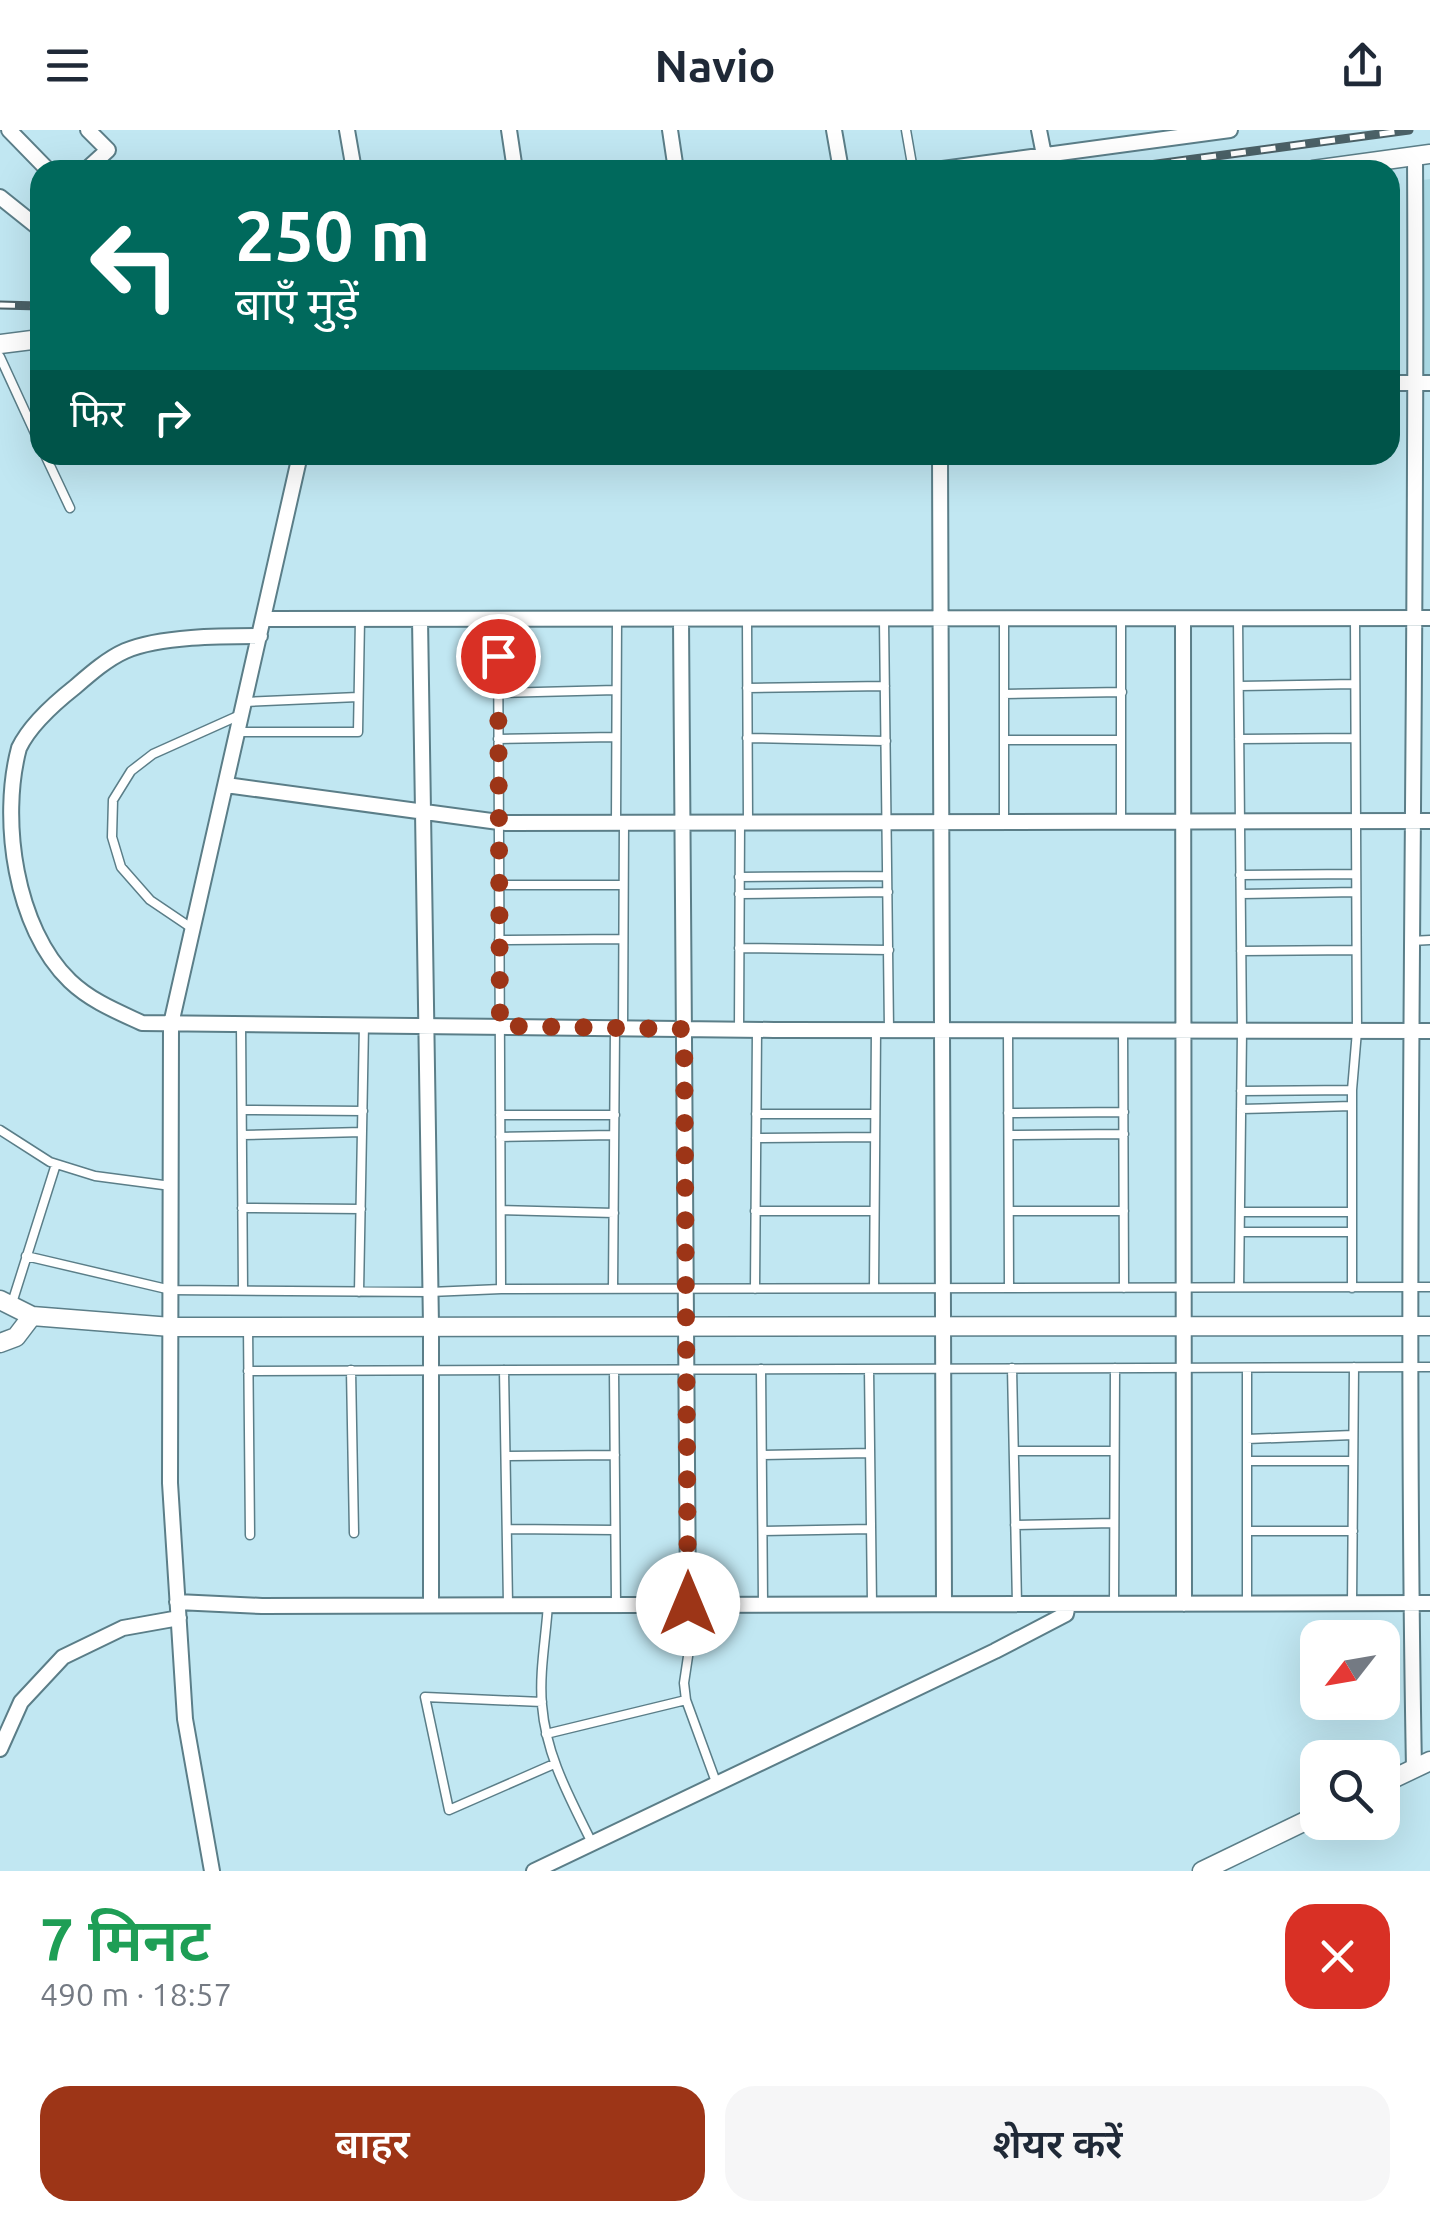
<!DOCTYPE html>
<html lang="hi">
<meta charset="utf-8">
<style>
:root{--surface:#fff;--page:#f6f6f7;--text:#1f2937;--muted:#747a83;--accent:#9d3517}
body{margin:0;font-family:Ubuntu,"Noto Sans Devanagari",sans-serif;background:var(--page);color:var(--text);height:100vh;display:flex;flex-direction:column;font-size:38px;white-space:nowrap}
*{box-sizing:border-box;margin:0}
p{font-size:32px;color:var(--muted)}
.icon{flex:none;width:55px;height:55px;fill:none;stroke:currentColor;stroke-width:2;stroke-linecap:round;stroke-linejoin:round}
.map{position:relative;height:1741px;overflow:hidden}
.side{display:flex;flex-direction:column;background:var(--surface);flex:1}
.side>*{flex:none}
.banner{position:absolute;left:30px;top:30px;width:1370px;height:305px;border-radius:30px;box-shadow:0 10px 40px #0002;background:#00695c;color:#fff;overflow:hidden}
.needle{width:65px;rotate:239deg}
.tools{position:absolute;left:1300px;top:1490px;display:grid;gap:20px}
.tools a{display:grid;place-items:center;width:100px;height:100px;border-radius:20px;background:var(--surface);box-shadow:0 10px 40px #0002;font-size:50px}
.pin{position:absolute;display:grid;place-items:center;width:85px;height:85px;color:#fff;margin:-42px;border:5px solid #fff;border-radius:50%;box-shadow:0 2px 10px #0007}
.me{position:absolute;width:110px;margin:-55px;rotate:0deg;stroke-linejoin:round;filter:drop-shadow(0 0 8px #0008)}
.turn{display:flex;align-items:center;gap:35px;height:210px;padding:0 40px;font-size:45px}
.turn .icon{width:130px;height:130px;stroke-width:2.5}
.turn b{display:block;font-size:70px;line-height:85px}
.then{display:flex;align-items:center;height:95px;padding:0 40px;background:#0003;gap:20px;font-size:38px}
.round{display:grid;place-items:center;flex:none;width:105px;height:105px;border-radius:30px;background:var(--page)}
.summary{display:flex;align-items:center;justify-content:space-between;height:170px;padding:0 40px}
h1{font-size:60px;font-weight:600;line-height:75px;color:#1e9e55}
.button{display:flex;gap:20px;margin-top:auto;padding:20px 40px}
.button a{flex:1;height:115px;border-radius:30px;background:var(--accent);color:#fff;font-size:40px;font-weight:600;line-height:115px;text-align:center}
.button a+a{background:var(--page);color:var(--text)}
header{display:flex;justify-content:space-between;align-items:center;height:130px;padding:0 40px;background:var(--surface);font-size:45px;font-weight:600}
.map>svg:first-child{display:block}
.built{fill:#aad9e4}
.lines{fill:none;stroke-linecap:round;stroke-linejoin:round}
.service-casing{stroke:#5b7e88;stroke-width:11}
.minor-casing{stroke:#5b7e88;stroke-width:18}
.tertiary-casing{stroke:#5b7e88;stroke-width:21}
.service{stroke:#fff;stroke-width:8}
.minor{stroke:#fff;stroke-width:14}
.tertiary{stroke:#fff;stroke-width:18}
.rail-casing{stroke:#4b6167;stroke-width:9}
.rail{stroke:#fff;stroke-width:5;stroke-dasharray:15;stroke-linecap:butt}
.route{stroke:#9d3517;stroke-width:18;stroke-dasharray:0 32.4}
</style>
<header><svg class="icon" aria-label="menu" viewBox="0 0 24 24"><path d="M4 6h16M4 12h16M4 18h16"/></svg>Navio<svg class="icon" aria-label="share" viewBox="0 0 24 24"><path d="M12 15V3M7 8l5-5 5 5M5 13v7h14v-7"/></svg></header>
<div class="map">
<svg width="1430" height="1741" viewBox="0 0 1430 1741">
<rect width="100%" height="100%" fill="#c1e7f2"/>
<!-- built -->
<path class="built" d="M1430,49v199l-9,1 2,-199z"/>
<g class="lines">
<defs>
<path id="service" d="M906,0l7,40
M0,227l40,87
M45,325l25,53
M498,489l3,670
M1238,489l4,412 -3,256
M747,490l1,202
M884,490l5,410
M1239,556l116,-2
M747,558l138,-2
M498,563l118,-3
M1004,564l118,-2
M245,572l113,-5
M238,602h120l2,-113
M747,608l139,3
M498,609l118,-2
M1239,609l116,-1
M1004,610h117
M1004,691v-201
M616,692l1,-203
M1121,693v-203
M1240,745l116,-1
M739,747l148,-1
M499,755h124
M739,764l149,-2
M1241,764l115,-2
M193,799l-43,-29 -29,-33 -9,-30 1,-37 18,-29 22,-17 87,-39
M499,810l124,-1
M1411,811l19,-1
M739,818l150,2
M1241,821l115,-1
M241,895l2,265
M623,898l1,-206
M739,899l1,-207
M1008,900l1,258
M1123,900l1,258
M1241,961l111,-1
M1241,979l111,-3
M242,980l121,1
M1008,983l116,-1
M756,984h119
M500,985h115
M0,1000l50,32 45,14 76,10
M242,1005l120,-3
M1009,1005l115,-1
M500,1007l114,-2
M756,1008l119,-1
M242,1078l119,1
M501,1080l113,3
M755,1081h119
M1009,1081h115
M1240,1082h112
M1240,1102h112
M26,1126l145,34 259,2 71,-3 929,-2
M874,1158l2,-258
M1352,1158v-198l5,-59 -2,-412
M613,1159l2,-261
M755,1159l2,-259
M359,1162l5,-268
M12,1173l44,-139
M248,1196l2,209
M1012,1238l5,236
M761,1239l2,234
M869,1239l3,234
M351,1240l3,163
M504,1240l4,234
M614,1240l2,234
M248,1241l1182,-4
M1247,1309l106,-4
M1014,1321h100
M762,1325l108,-2
M506,1326l109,-1
M1247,1331h106
M1015,1395l99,-2
M507,1399l108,1
M763,1401l108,-2
M1247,1401h106
M696,1473l-12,80 2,17 30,82
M1247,1473v-235
M1352,1473l2,-236
M548,1474c-2,33 -9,69 -6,101 4,51 28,93 50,138
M1114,1474l1,-236
M542,1572l-117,-5 24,113 105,-46
M546,1604l140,-34"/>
<path id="minor" d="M9,0l39,40
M347,0l7,40
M509,0l6,40
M670,0l6,40
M834,0l7,40
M1039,0l5,25
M86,40l22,-20 -20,-20
M935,40l295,-40
M0,67l40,32
M1390,253h40
M940,325l4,1148
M264,489l1166,-1
M420,489l11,707v279
M681,489l7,984
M1183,490l1,984
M260,506c-38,0 -100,0 -135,15 -18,8 -35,23 -50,36 -19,15 -45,38 -56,61 -19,71 -4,180 51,233 21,20 46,30 72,42l632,7 656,1
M226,655l280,38 924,-2
M177,1472l85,4 1168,-3
M0,1619l21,-47 42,-45 60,-29 56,-10
M1414,1639c-10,-537 4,-1075 1,-1613
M212,1741l-27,-152 -15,-236 1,-459 129,-569
M534,1741l461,-220 71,-37 2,-10"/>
<path id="tertiary" d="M1313,40l117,-16
M0,214l40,-5
M0,1170l32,16 139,11 1259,-1
M0,1213l16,-6 16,-21
M1382,1654l48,-23
M1202,1741l116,-56"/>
</defs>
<!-- service casing -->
<use href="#service" class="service-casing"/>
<!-- minor casing -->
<use href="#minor" class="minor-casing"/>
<!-- tertiary casing -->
<use href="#tertiary" class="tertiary-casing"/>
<!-- service -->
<use href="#service" class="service"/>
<!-- minor -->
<use href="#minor" class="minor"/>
<!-- tertiary -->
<use href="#tertiary" class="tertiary"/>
<defs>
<path id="rail" d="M1112,40l297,-40
M0,175l40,1"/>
</defs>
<!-- rail casing -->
<use href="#rail" class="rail-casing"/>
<!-- rail -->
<use href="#rail" class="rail"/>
</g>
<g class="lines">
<!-- route -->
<path class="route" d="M498,526l2,370 184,3 4,575"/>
</g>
</svg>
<div class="tools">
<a><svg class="needle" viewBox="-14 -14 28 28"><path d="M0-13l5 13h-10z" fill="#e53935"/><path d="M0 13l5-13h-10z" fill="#747a83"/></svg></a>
<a><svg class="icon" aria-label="search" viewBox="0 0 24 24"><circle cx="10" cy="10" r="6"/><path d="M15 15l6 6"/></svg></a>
</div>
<div class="pin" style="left:498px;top:526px;background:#d93025"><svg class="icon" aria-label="arrive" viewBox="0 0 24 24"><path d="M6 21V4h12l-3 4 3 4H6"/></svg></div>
<svg class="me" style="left:688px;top:1474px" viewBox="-20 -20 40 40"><circle r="19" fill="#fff"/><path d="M0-13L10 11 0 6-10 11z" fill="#9d3517"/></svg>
<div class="banner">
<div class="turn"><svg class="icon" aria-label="left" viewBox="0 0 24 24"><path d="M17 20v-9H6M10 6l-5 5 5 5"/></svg><div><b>250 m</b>बाएँ मुड़ें</div></div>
<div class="then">फिर<svg class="icon" aria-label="right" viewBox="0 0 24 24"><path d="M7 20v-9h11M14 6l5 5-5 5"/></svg></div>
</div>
</div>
<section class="side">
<div class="summary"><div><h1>7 मिनट</h1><p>490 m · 18:57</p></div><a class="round" style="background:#d93025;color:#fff"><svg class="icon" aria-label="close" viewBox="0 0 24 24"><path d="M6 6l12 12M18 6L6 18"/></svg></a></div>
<div class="button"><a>बाहर</a><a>शेयर करें</a></div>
</section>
